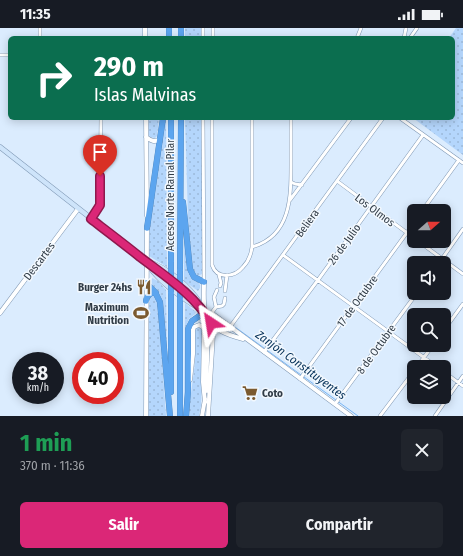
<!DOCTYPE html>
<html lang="es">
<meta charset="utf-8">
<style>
:root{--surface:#171b24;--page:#20242c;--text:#f1f3f6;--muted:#9ea1a6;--accent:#db2777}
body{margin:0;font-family:"Fira Sans Condensed",sans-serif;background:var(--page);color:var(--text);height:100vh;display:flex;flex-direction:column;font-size:15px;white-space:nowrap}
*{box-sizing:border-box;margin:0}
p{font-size:13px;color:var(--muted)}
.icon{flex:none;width:22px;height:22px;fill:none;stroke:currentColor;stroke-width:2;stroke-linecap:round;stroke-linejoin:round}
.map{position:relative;height:388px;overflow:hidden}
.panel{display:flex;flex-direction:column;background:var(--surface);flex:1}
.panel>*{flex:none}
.hud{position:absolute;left:8px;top:8px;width:447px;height:84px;border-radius:6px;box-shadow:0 2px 10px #0003;background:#0b6e4f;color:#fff;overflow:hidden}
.needle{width:26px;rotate:69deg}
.controls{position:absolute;left:407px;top:176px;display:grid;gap:8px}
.controls a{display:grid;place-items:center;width:44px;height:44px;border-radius:6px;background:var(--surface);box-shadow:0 2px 10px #0003;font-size:20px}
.speed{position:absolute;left:12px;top:324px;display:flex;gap:8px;font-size:20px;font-weight:700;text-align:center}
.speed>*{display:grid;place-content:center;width:52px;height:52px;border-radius:50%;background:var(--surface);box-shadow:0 2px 10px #0003;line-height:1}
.speed small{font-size:10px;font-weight:400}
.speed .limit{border:6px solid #d22;background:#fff;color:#111}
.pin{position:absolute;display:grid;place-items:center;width:34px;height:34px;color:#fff;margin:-41px -17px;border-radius:50% 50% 50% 0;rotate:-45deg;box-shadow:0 0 4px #0007}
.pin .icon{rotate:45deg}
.me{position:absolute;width:44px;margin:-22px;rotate:327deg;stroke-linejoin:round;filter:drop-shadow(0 0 3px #0008)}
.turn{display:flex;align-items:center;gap:14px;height:84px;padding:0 20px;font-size:18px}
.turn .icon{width:52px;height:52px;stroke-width:2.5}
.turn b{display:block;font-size:28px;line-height:34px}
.round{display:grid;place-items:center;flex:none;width:42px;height:42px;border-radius:6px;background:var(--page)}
.headline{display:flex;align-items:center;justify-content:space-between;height:68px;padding:0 20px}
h1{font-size:24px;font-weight:700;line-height:30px;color:#1e9e55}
.action{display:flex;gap:8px;margin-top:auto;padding:8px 20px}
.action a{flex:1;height:46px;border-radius:6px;background:var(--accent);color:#fff;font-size:16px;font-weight:700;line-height:46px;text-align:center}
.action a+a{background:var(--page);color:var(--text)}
.status{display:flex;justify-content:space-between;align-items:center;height:28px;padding:0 20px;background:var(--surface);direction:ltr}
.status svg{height:11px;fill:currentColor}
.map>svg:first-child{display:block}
.grass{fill:url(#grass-dots)}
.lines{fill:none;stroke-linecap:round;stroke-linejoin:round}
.stream{stroke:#79b5f3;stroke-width:1}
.minor-casing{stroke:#8099b5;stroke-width:4}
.tertiary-casing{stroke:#8099b5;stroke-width:5}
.secondary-casing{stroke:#8099b5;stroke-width:5.5}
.motorway-casing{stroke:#4d80b4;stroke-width:6}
.minor{stroke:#fff;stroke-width:3}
.tertiary{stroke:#fff;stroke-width:4}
.secondary{stroke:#cee4fa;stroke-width:4.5}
.motorway{stroke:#5ca5ef;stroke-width:5.5}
.motorway-bridge-casing{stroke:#4d80b4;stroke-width:6;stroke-linecap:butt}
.motorway-bridge{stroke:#5ca5ef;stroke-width:5.5}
.route-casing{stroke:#8e194d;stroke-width:10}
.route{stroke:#db2777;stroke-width:7}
.labels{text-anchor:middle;stroke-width:3;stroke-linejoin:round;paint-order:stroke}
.street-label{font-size:11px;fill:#313c47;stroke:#f2f8fe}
.poi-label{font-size:11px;font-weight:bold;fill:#313c47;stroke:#f2f8fe;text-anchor:end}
.water-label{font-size:12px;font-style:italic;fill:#043058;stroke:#f2f8fe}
</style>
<div class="status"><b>11:35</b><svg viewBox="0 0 49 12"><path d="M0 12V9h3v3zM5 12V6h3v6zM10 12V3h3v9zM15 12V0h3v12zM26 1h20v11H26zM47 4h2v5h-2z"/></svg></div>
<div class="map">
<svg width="463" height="388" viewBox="0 0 463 388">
<defs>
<pattern id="grass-dots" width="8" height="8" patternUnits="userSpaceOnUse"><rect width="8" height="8" fill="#b4d6fc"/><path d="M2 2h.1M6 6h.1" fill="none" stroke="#9bb9d9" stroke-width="1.8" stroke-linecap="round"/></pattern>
</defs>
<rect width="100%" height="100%" fill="#dbecfe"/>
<!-- grass -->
<path class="grass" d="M185,0h17l-1,10h-16z
M456,0h7v127l-50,-37h40v-80h-4z
M149,90h10l-2,18 -2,2 -5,-1 -1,-2z
M165,90h1l1,149 -18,-11 1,-39z
M185,90h17l1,152 -1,4 -4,2c-8,-4 -8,-16 -9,-25z
M184,191l4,48 12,18v3l-2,3 -14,-10z
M152,250l6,3 8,9 1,61 -5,-48 -2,-7 -10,-14z
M153,268h2l3,6 8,114h-17v-113l2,-6z
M185,275l11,9 -1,2 -6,5 -2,5 -2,84h-1z
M198,299l4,2 1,3 -2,74 -2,10h-11l7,-53v-33z"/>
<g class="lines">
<!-- stream -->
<path class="stream" d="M235,299l66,48
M304,349l54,39"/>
<defs>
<path id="minor" d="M40,10v-10
M203,10v-10
M213,10v-10
M357,10l4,-10
M404,10l2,-10
M410,10l7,-10
M0,27h10
M203,90l1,164
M212,90v147c5,15 23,12 31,2 6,-6 8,-12 9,-20v-129
M400,90l63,45
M337,153l77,57
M291,154l4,2 7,1
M290,172l61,-82
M422,183l37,-51
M91,191l9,-14 1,-87
M418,213l45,33
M252,219c39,-11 39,-50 39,-82 0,-16 0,-31 0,-47
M283,227l154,112
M439,235l24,-34
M219,247l2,8 -1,3
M225,263l2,-16
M216,279l6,-1 2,-2 1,-6
M211,295l2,-12 3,-4 -2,-10 3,-7
M230,299l153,-209
M444,302l19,-26
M264,324l54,-72 105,-145
M417,339l16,-22
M444,344l19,14
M300,351l114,-156
M335,376l82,-111
M380,388l34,-45
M435,388l28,-40"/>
<path id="tertiary" d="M145,0v10
M146,90l1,98
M146,109c5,4 8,5 14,3
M204,254c0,9 -1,19 1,29 3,18 23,24 38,28
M205,284l8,2 138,102
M0,285l78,-104
M190,352l3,-26v-24l1,-3 5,-2 4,2 1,3 -1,52 2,20
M206,363l2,-60 3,-8
M146,388l1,-190
M202,388l3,-17
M208,388l5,-82 -2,-11"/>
<path id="secondary" d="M0,119l166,130 30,25 9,10
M149,234c19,6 41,25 51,41
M149,238c12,18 33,32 51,43"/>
<path id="motorway" d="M169,10v-10
M181,10v-10
M183,174l7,67 4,8 10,5
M147,200l16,-110
M171,234v-144
M180,243l1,-153
M146,255l9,9 5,10 10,114
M146,273c1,-6 5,-9 10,-8
M171,364v-100
M180,388v-118
M186,388l2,-24v-63l4,-8 13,-9"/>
</defs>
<!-- minor casing -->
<use href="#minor" class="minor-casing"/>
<!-- tertiary casing -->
<use href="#tertiary" class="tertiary-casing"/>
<!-- secondary casing -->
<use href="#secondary" class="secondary-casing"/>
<!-- motorway casing -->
<use href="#motorway" class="motorway-casing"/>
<!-- minor -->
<use href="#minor" class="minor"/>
<!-- tertiary -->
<use href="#tertiary" class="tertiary"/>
<!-- secondary -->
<use href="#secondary" class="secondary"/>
<!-- motorway -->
<use href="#motorway" class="motorway"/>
<defs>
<path id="motorway-bridge" d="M171,264v-30
M180,270v-27"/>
</defs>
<!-- motorway-bridge casing -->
<use href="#motorway-bridge" class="motorway-bridge-casing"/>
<!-- motorway-bridge -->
<use href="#motorway-bridge" class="motorway-bridge"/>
</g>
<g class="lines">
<defs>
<path id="route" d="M100,148v29l-9,14c17,13 33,25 49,38 25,19 55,38 71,66"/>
</defs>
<!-- route casing -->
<use href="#route" class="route-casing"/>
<!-- route -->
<use href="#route" class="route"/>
</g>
<!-- icons -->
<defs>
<symbol id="restaurant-bare" viewBox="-9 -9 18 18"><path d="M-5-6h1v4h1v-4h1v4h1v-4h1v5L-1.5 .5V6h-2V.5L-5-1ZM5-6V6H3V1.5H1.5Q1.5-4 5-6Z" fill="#7b5a30" stroke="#f2f8fe" stroke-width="2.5" paint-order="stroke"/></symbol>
<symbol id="stadium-bare" viewBox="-9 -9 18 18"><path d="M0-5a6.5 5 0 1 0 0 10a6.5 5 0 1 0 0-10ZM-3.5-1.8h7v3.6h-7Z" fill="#7b5a30" stroke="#f2f8fe" stroke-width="2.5" paint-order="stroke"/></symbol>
<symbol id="supermarket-bare" viewBox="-9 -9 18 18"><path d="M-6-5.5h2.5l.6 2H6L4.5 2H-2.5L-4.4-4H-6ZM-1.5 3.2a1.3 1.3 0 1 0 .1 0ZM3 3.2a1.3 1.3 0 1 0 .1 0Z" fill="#7b5a30" stroke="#f2f8fe" stroke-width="2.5" paint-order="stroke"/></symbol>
</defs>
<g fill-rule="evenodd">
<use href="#restaurant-bare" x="133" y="248" width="22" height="22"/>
<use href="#stadium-bare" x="130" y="274" width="22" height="22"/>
<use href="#supermarket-bare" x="239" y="354" width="22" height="22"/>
</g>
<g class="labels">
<!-- street labels -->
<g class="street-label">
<text transform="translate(170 167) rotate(-90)" y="4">Acceso Norte Ramal Pilar</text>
<text transform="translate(375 182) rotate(37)" y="4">Los Olmos</text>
<text transform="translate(307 195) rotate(-54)" y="4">Beliera</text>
<text transform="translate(344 216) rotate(-54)" y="4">26 de Julio</text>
<text transform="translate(39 233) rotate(-53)" y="4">Descartes</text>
<text transform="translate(357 273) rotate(-54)" y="4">17 de Octubre</text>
<text transform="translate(376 321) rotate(-54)" y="4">8 de Octubre</text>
</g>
<!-- poi labels -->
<g class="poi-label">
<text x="132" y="263">Burger 24hs</text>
<text x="129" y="283">Maximum<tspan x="129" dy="13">Nutrition</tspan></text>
<text x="262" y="369" text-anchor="start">Coto</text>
</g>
<!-- water labels -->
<g class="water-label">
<text transform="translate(301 337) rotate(36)" y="4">Zanjón Constituyentes</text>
</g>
</g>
</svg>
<div class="controls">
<a><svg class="needle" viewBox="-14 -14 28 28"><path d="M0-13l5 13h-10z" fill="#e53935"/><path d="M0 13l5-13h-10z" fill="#9ea1a6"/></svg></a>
<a><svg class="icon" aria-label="sound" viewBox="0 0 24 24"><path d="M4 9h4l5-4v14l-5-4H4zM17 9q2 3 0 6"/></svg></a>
<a><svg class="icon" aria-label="search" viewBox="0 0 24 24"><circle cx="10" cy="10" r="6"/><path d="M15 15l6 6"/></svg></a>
<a><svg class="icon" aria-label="layers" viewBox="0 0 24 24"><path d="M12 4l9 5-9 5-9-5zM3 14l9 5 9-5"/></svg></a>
</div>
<div class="speed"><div>38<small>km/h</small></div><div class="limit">40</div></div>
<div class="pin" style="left:100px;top:148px;background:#d93025"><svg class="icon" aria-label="arrive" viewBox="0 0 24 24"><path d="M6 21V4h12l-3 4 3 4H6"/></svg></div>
<svg class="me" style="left:211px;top:295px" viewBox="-20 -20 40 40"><path d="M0-17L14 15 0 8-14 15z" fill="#db2777" stroke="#fff" stroke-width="4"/></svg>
<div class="hud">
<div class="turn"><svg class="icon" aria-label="right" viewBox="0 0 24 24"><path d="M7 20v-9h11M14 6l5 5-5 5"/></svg><div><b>290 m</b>Islas Malvinas</div></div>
</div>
</div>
<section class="panel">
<div class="headline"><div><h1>1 min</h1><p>370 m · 11:36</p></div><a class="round"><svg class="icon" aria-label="close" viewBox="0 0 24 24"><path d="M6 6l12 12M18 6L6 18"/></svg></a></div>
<div class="action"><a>Salir</a><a>Compartir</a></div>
</section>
